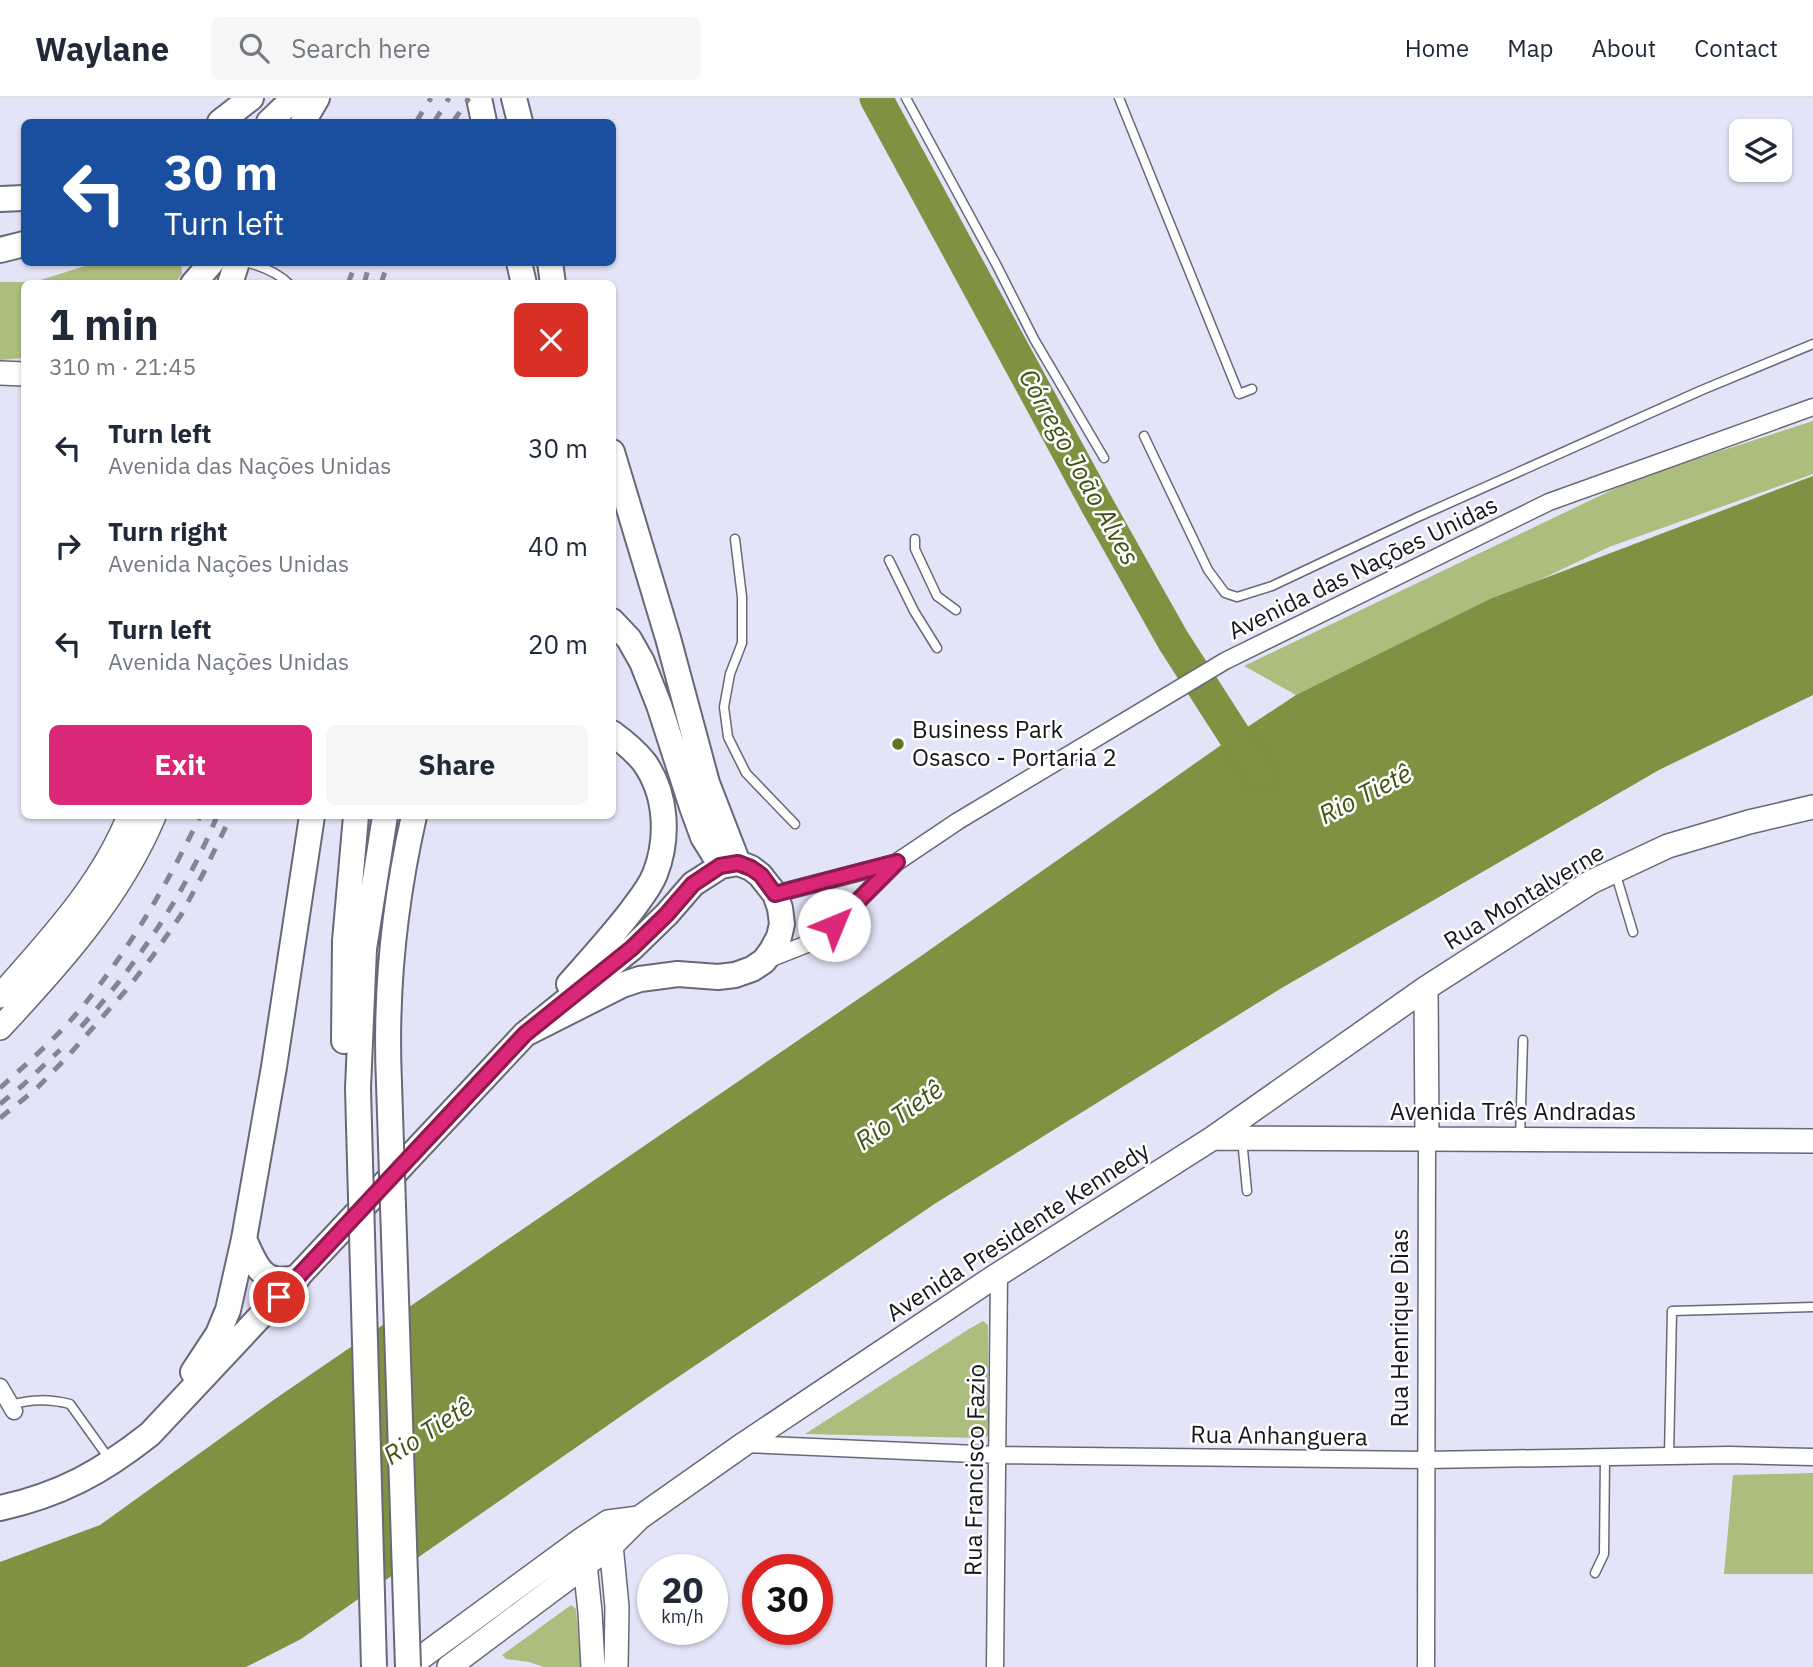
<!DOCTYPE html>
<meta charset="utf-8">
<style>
:root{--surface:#fff;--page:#f6f6f7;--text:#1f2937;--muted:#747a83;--line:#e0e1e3;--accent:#db2777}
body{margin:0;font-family:"IBM Plex Sans",sans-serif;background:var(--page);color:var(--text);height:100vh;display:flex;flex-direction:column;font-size:26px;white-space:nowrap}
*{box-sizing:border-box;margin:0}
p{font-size:23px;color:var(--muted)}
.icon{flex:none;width:38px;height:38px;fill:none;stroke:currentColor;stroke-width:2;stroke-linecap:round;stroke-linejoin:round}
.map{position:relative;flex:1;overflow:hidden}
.drawer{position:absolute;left:21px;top:182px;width:595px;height:539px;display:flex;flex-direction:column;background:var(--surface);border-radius:10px;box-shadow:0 2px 5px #0004}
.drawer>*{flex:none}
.guide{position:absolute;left:21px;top:21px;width:595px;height:147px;border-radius:10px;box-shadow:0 2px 5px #0004;background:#1a4fa0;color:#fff;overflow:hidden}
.fabs{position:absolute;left:1729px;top:21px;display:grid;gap:14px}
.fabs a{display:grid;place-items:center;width:63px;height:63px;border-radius:10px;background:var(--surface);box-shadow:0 2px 5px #0004;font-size:35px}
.speed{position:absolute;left:637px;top:1456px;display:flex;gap:14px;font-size:35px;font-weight:700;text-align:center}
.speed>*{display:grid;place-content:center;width:91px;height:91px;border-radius:50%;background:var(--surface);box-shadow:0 2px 5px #0004;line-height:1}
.speed small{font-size:18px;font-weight:400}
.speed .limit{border:10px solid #d22;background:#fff;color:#111}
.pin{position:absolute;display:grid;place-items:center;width:60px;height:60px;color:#fff;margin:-30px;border:4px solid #fff;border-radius:50%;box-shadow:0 2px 7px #0007}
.me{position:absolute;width:77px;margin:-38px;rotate:45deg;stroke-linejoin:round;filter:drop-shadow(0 0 5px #0008)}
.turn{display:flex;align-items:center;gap:24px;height:147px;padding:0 28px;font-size:32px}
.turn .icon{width:91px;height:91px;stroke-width:2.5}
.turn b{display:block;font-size:49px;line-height:60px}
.round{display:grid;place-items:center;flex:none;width:74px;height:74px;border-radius:10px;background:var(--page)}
.headline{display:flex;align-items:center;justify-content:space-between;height:119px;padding:0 28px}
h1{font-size:42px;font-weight:700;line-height:52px}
.action{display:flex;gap:14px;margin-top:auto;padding:14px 28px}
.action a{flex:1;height:80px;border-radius:10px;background:var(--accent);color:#fff;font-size:28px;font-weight:700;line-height:80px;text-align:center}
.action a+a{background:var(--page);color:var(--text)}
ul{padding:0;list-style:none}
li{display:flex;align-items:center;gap:21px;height:98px;padding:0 28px}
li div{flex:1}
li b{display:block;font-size:26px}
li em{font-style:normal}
header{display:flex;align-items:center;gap:42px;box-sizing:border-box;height:98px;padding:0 35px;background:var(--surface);border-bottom:2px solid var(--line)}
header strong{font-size:33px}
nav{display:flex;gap:38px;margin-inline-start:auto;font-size:24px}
.search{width:490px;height:63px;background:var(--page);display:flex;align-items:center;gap:18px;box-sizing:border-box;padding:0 24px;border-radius:10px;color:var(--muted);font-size:26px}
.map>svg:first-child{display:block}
.green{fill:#acbe7d}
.water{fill:#7e9241}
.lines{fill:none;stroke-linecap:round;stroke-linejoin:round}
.river{stroke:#7e9241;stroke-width:33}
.lane-casing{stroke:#686879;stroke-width:11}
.street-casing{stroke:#686879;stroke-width:19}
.secondary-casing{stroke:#686879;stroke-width:26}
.primary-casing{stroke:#686879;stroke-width:28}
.lane{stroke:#fff;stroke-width:8}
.street{stroke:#fff;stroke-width:16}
.secondary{stroke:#fff;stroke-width:23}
.primary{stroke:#fff;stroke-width:24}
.rail{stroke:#848592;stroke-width:5;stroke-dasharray:12 12;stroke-linecap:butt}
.primary-bridge-casing{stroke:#686879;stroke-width:28;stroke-linecap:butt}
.primary-bridge{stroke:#fff;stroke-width:24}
.route-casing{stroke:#8e194d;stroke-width:18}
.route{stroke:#db2777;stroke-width:12}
.poi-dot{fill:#617422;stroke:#fff;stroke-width:2.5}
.labels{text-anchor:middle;stroke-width:5;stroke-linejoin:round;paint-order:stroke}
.street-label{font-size:24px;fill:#16161c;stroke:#fff}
.poi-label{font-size:24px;fill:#16161c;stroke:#fff;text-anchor:start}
.water-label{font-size:26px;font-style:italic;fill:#435115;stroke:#fff}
</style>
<header>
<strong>Waylane</strong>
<div class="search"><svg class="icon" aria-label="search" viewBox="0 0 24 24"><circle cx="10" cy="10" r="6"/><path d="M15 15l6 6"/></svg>Search here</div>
<nav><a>Home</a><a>Map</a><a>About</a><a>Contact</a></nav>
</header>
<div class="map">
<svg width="1813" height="1569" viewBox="0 0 1813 1569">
<rect width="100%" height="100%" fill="#e3e4f7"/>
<!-- green -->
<path class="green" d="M95,165h86l1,11 -7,9 -151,1v74l-24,2v-78h34z
M1813,323v53l-204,73 -313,148 -52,-29 393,-188z
M983,1223l5,4v111l-9,2 -174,-4 164,-105z
M1813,1375v101h-89l9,-99z
M571,1507l5,4 5,58h-37l-15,-5 -23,-3 -4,-4z"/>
<!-- water -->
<path class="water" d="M1813,378v219l-154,75 -379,219 -344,214 -289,195 -346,241 -55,28h-246v-105l100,-37 175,-126 646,-443 313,-220 62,-41 194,-96z"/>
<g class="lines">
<!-- river -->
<path class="river" d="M876,0l220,405 77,137 86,134"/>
<defs>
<path id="lane" d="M906,0l90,166 38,75 70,119
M1119,0l120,296 13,-5
M245,164c16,4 32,10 44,22
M1144,338l64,134 17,23 12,4 35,-11 146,-69 284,-127 111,-46
M735,441l7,58v46l-12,31 -6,33 4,30 18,36 49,51
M915,441v10l22,47 19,14
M889,462l25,51 23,37
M1616,777l17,57
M1520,1040l3,-98
M1242,1041l5,52
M10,1307c22,-6 39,-6 60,-1l40,56
M1669,1358l3,-145 141,-4
M1595,1475l9,-19 1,-97"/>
<path id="street" d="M775,796l120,-31
M764,863l43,-17 27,-19 63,-63 61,-41 267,-160 324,-159 264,-95
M0,1289l14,24
M745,1346l254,11 427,5 303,-5 84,2
M995,1569l4,-393
M1426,1569l1,-530"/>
<path id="secondary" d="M0,275l24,1
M1426,890l1,149
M0,898c49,-56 101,-110 129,-180
M0,930c60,-64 120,-131 154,-212
M1213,1040l600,3
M610,1436l7,73 -1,60
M584,1456l6,58 3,55
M408,1569l173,-127 27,-18 31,-4
M449,1569l163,-122 27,-27 105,-74 247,-165 222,-141 213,-150 165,-106 77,-36 81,-24 64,-15"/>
<path id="primary" d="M479,0l5,24
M514,0l6,24
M220,24l31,-24
M269,24l25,-24
M303,24l14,-24
M0,101l24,-1
M0,152l24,-6
M519,164l5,22
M550,164l3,22
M193,186l19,-22
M230,186l7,-22
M612,354l56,186 39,145 31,80
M612,523l17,18 13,23 17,43 33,102 11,30 18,29
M569,886c22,-25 43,-48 63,-74 8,-11 18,-23 23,-36 14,-36 12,-80 -11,-112 -9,-11 -21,-21 -32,-29
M344,943l1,-100 11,-125
M389,985c-4,-90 5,-179 25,-267
M359,1028l-1,-38 6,-139 21,-133
M244,1141c12,27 19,49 54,38
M193,1274l25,-38 10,-24 16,-71 30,-172 38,-251
M0,1410c60,-13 102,-36 150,-74l375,-400 107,-86 35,-34 26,-30 28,-18 17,-3 13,5 9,7 15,19 5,14 2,16 -3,13 -7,13 -8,11 -12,8 -17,6 -17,2 -40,-3 -38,5 -18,6 -97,49"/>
</defs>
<!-- lane casing -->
<use href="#lane" class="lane-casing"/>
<!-- street casing -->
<use href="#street" class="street-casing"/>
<!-- secondary casing -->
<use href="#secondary" class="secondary-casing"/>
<!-- primary casing -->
<use href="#primary" class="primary-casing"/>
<!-- lane -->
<use href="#lane" class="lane"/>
<!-- street -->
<use href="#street" class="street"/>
<!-- secondary -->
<use href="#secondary" class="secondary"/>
<!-- primary -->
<use href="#primary" class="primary"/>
<!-- rail -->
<path class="rail" d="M416,24l15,-24
M434,24l15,-24
M453,24l16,-24
M348,186l8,-22
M364,186l6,-22
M381,186l7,-22
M81,929c56,-63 105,-134 136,-211
M0,990c32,-29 65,-58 91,-92 44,-56 79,-117 109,-180
M0,1006l23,-19 37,-35
M0,1020l36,-29 33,-34 59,-67 24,-31 29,-42 22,-41 28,-58"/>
<defs>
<path id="primary-bridge" d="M389,985l19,584
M359,1028l15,541"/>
</defs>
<!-- primary-bridge casing -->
<use href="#primary-bridge" class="primary-bridge-casing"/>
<!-- primary-bridge -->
<use href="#primary-bridge" class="primary-bridge"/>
</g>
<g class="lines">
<defs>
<path id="route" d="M279,1199l246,-263 107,-86 35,-34 26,-30 27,-18 18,-3 13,5 10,7 14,19 122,-32 -63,63"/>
</defs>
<!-- route casing -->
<use href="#route" class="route-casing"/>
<!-- route -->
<use href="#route" class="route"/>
</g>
<!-- markers -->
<circle class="poi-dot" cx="898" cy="646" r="7"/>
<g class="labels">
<!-- street labels -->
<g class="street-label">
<text transform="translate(1363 470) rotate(-26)" y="8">Avenida das Nações Unidas</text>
<text transform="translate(1524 799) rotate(-31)" y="8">Rua Montalverne</text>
<text x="1513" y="1022">Avenida Três Andradas</text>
<text transform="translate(1018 1134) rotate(-33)" y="8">Avenida Presidente Kennedy</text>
<text transform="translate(1400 1230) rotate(-90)" y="8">Rua Henrique Dias</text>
<text transform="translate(1279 1338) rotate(1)" y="8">Rua Anhanguera</text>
<text transform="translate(975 1372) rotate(-89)" y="8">Rua Francisco Fazio</text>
</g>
<!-- poi labels -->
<g class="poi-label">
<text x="912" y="640">Business Park<tspan x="912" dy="28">Osasco - Portaria 2</tspan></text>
</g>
<!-- water labels -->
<g class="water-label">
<text transform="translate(1079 369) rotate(61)" y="9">Córrego João Alves</text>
<text transform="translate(1365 696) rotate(-27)" y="9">Rio Tietê</text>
<text transform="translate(899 1017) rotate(-35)" y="9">Rio Tietê</text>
<text transform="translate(428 1333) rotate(-33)" y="9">Rio Tietê</text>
</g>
</g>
</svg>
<div class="fabs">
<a><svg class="icon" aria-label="layers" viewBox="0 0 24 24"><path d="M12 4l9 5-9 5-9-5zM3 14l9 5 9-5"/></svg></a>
</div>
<div class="speed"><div>20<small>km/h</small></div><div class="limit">30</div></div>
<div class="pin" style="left:279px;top:1199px;background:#d93025"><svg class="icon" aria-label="arrive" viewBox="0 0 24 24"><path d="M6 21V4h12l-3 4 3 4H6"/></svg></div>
<svg class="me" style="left:834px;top:827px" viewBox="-20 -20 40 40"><circle r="19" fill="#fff"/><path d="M0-13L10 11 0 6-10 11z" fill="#db2777"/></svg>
<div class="guide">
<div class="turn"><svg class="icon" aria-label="left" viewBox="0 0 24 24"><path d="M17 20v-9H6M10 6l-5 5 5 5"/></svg><div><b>30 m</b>Turn left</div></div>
</div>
<section class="drawer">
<div class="headline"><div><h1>1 min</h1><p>310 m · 21:45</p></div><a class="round" style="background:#d93025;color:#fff"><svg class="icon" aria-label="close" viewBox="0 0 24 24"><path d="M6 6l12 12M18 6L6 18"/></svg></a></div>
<ul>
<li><svg class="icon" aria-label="left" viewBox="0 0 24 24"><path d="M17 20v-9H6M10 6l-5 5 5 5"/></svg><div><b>Turn left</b><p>Avenida das Nações Unidas</p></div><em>30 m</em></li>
<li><svg class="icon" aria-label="right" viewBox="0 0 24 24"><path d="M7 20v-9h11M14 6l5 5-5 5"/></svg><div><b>Turn right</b><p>Avenida Nações Unidas</p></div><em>40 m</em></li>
<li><svg class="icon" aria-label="left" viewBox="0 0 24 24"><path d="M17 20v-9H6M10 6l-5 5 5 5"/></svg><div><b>Turn left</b><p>Avenida Nações Unidas</p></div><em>20 m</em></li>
</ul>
<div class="action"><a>Exit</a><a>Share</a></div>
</section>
</div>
